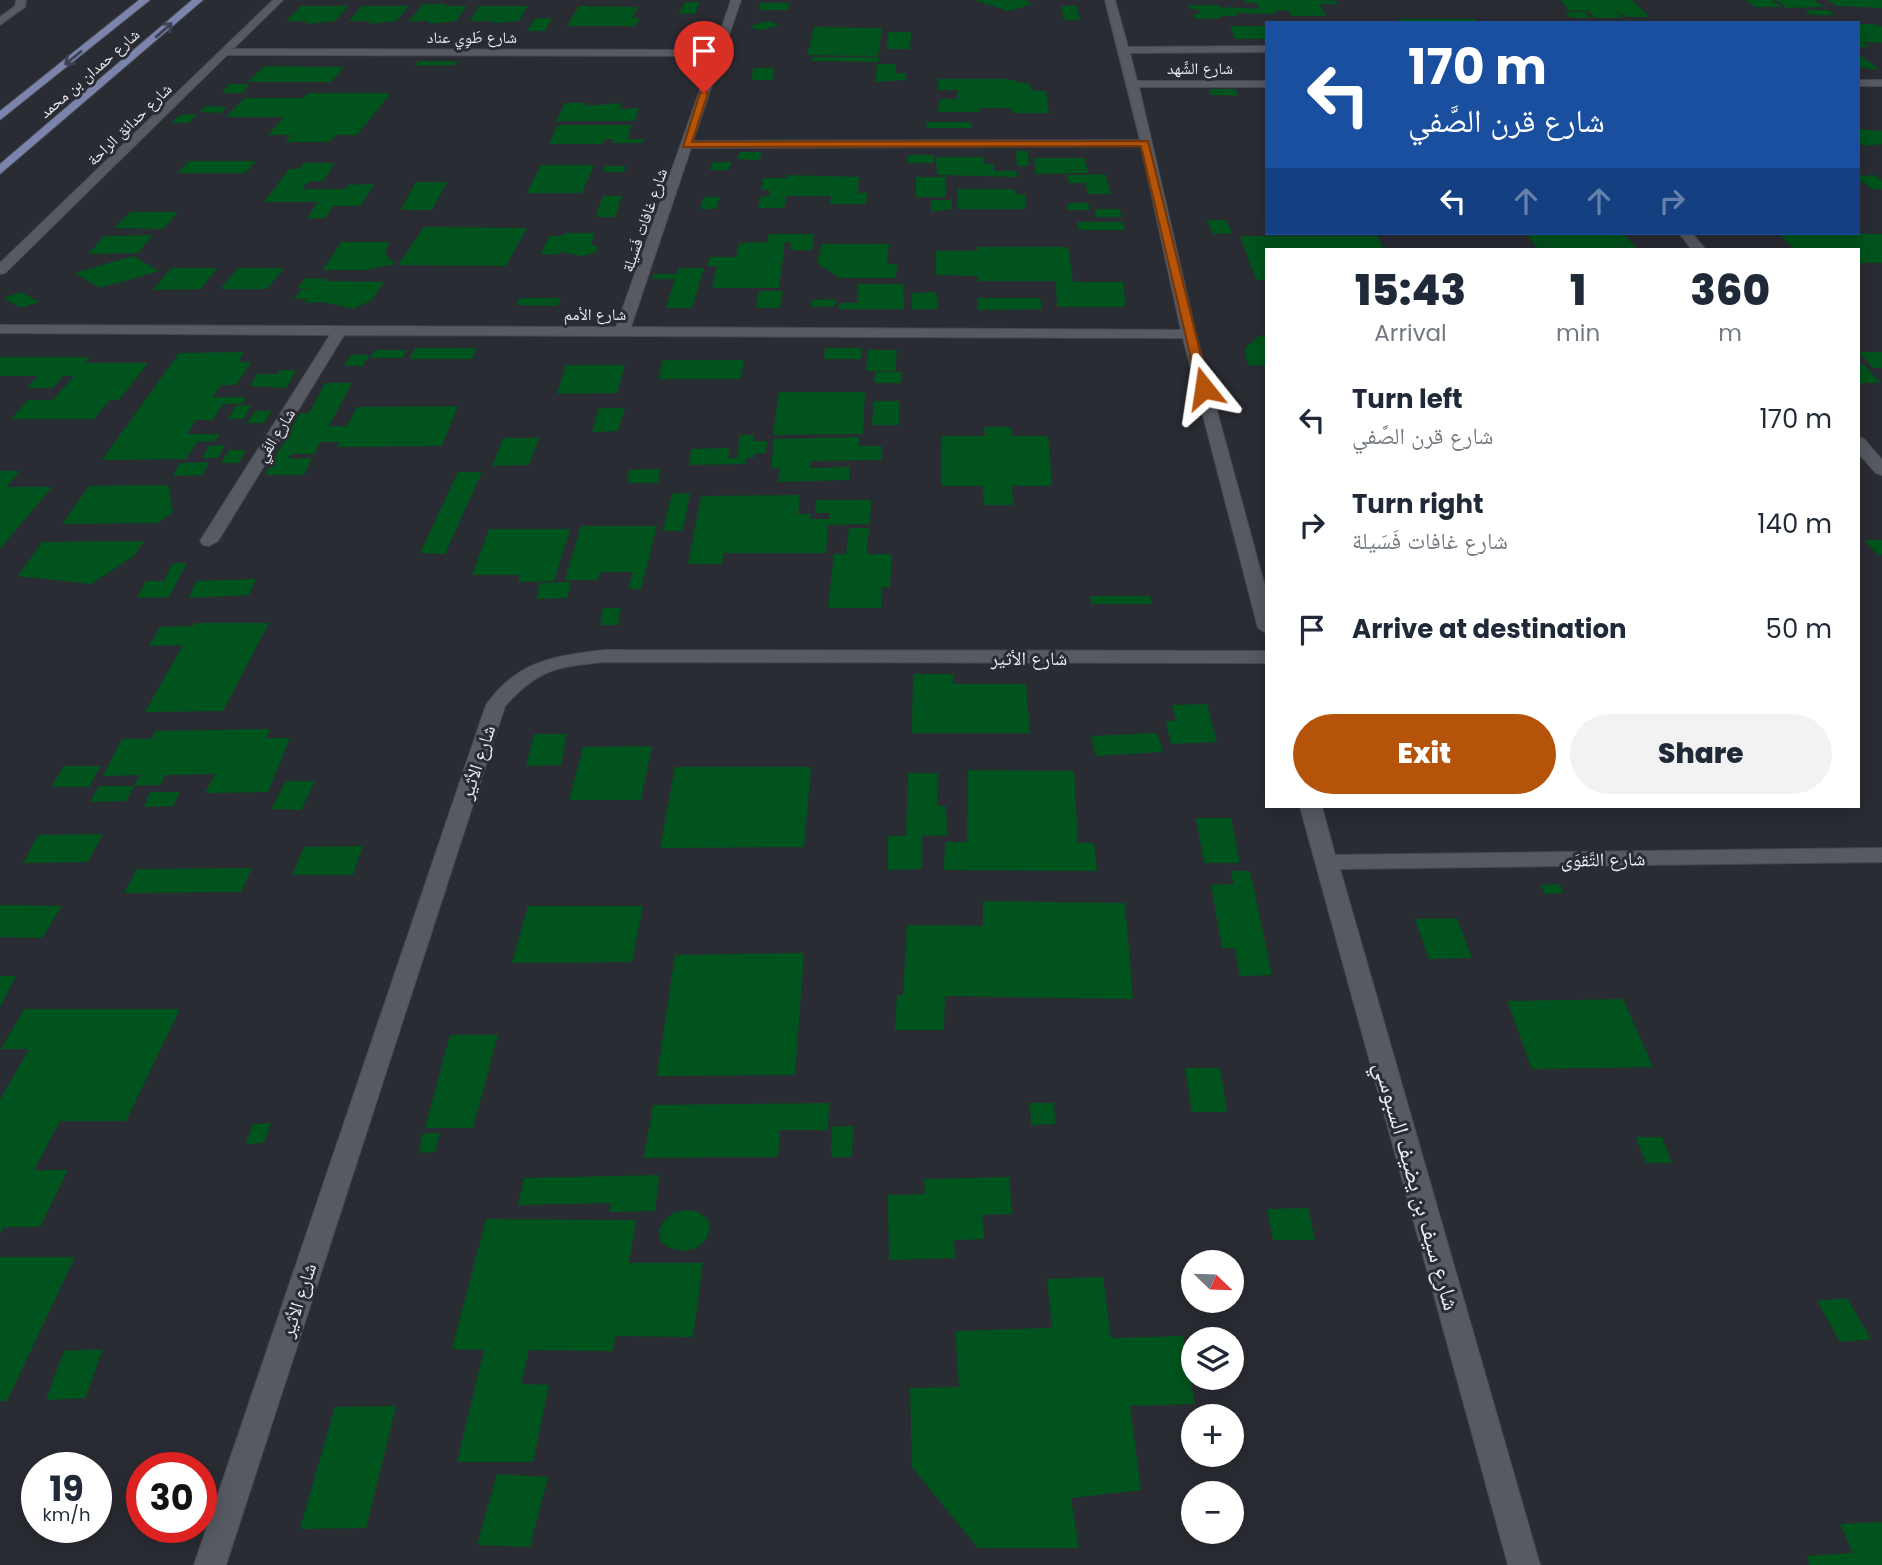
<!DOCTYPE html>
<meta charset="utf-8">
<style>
:root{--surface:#fff;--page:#f2f2f3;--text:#1f2937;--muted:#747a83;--accent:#b45309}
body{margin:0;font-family:Poppins,"Noto Naskh Arabic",sans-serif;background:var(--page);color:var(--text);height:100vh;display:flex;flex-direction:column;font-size:26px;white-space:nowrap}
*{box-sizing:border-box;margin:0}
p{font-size:23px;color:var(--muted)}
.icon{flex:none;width:38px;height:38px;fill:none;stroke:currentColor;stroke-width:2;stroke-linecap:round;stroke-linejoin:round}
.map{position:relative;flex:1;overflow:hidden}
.panel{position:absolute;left:1265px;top:248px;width:595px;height:560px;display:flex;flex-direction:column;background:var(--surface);border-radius:0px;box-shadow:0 4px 18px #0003}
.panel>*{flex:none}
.top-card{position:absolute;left:1265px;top:21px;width:595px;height:214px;border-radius:0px;box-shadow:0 4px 18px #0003;background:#1a4fa0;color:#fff;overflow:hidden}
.needle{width:46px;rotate:113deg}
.fabs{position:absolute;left:1181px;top:1250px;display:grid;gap:14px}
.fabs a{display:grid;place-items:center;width:63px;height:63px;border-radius:50%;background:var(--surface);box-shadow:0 4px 18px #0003;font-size:35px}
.speed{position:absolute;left:21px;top:1452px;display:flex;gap:14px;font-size:35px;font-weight:700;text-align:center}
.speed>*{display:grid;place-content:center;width:91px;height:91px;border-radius:50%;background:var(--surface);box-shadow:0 4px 18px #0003;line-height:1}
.speed small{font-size:18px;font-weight:400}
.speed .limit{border:10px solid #d22;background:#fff;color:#111}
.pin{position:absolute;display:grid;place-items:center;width:60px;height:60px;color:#fff;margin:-72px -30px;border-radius:50% 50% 50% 0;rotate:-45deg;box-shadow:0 0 7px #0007}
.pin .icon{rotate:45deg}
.me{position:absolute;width:77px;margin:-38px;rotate:345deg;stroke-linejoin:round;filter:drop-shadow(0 0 5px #0008)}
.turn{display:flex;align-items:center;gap:24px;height:147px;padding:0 28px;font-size:32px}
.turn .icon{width:91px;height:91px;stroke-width:2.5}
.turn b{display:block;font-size:49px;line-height:60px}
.lanes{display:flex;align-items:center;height:66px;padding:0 28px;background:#0003;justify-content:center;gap:35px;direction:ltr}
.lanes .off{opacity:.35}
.eta{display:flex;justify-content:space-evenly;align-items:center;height:119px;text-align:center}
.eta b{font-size:42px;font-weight:800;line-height:49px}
.cta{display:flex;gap:14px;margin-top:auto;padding:14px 28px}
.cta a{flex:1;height:80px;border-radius:42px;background:var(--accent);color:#fff;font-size:28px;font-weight:800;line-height:80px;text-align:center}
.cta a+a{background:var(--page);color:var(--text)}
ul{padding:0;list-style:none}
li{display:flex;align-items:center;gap:21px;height:105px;padding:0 28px}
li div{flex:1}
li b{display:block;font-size:26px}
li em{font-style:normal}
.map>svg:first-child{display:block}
.building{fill:#00531c}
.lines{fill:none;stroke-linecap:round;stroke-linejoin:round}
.street-casing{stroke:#47494f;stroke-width:2}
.primary-casing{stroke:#47494f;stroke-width:2}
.street{fill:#575a62;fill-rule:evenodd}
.primary{fill:#7a84ac;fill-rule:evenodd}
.oneway{stroke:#3e4251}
.route{fill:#b45309;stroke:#753606;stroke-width:2}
.labels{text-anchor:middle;stroke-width:6;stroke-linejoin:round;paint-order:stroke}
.far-street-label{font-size:16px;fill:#ecedf2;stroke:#2a2c33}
.street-label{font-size:19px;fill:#ecedf2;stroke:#2a2c33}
.near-street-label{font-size:23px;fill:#ecedf2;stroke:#2a2c33}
</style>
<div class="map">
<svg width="1882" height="1565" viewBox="0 0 1882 1565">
<rect width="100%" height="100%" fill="#2a2c33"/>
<!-- building -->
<path class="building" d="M974,0h55l-3,2 8,2 -26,7z
M1244,0h72l21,1 1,3h-19l7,12h-35l-3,-6 -13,1 2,3 -42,-1 2,3h-17l1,2 -26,1 -2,-5 7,-1 -2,-4h-8l-1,-4h30l2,4 1,-2 38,2 -3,-6h-11z
M1560,0h72l18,17h-23l-11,-6 8,7h-29l-7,-7h-18z
M1746,0h26l9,7h-26z
M1776,0h38l9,7 -37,1z
M1828,0h54v8l-45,-2z
M685,2h15l-5,12h-16z
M760,3h29l-1,7h-29z
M423,4h23l-2,2h23l-11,15 -27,3 1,-3h-21z
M301,6h47l-13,15 -30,3 3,-3h-22z
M362,6h47l-13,15 -28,3 2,-3h-21z
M479,6h49l-9,15 -28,2 2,-2h-23z
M579,6l59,1 -6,11h8l-5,8h-68z
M1061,6h16l3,14h-16z
M1804,10h24l8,5h-25z
M1564,12h21l6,6h-20z
M535,18h17l-7,13h-18z
M1398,19h77l3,4h-78z
M769,21l11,4 -20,5 -11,-4z
M1858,24h16l8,3v16l-19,-1 7,5h-12z
M1230,26h37v13h-32z
M814,27l68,1 -4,28 -71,-1z
M888,32h23l-1,17h-23z
M1858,54l17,12 3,4 -20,-3z
M812,57h67v5l-68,-1z
M418,61h40l-3,4 -40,1z
M877,64h19v9h10v7l-31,2z
M264,66l80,1 -13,15h-83z
M753,68h21l-1,12h-21z
M938,79h68l23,5 4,7h13l3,22h-37v-5h-32v4h-42l2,-13h17v-9h-19z
M229,84h20l-7,9h-20z
M1209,89h27l2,7 -27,-1z
M308,93h83l-34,42h-21l-7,7h-44l6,-7h-23l16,-18h-58l19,-19h58z
M565,103h22l-1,3 36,-3 -2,6 19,-1 -4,13h-79z
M206,106l21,1 -6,6 -21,-1z
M196,114l-7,9h-17l8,-8z
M926,122h45l1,6h-45z
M558,125h74l-5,14h17l-1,4h-31l2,-4h-9l-2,5h-54z
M1858,129l24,2v13l-18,2 -6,-5z
M1016,151h12l1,15h-12z
M740,152h22l-3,8 -22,-1z
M908,155h26v8h-27z
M936,157h48v7h10v7h22l2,6 -81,-2z
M1034,158h51l3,15 -52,1z
M189,161h67l-11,12h-67z
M713,162h19l-3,8h-20z
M304,163h31l-12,18 -15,1 -6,7h43l3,-4 27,-1 -15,22h-27l-8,12h-18l11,-16h-54l25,-33h10z
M541,165h53l-12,28h-55z
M605,166h21l-2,6h-21z
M1105,174l6,20h-23l-3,-11h-16l-2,-8z
M788,175l71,2 -1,16h9l-1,11h-36l1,-8h-45l-2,12h-26l2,-11 9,-1 1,-6h-9l2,-12h24z
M1875,175l7,6v8h-10l-14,-10v-3z
M916,177h29l1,20h-30z
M416,182h31l-15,28h-31z
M958,189h56l1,5h10l1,15h-68z
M603,196h19l-7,21h-19z
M704,197h16l-4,12h-16z
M931,200h21v9l-21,3z
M1067,203h21l2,7h-22z
M1095,209h25l1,8h-25z
M131,212h47l-15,17 -49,-1z
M1207,220h19l6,13 -19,1z
M1077,222h45l3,8h-46z
M424,227l103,1 -21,38 -108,-1z
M564,233h31l-4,11 8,4 -5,5 -13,3 -20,-4 -5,3 -15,-1 8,-18h13z
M1526,233h97l15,17h-99z
M1814,233l68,1v29h-24v-13h-63l-16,-16z
M769,234h45l-2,16h-22l1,-8h-6l-6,46h-67l5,-22h-10l3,-9h26l3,-14 28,-1z
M153,235l-15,18 -50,1 16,-18z
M1240,236h137l8,14h-118v30h-11z
M341,242h48l-4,12 10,10 -30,6h-42z
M822,244h67l-2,20h10l-1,14h-56l-23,-15z
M977,247h91l5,35h50l3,25h-69l-1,-26h-78v-5l-42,-1v-24h41z
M133,256l26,15 -59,17 -25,-15z
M171,268h46l-16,21 -48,1z
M238,268h46l-17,21h-47z
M679,268h25l-12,40h-26l9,-29h-23l2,-5h23z
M305,278l22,1 -2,2 59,1 -12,18 -19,9 -30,-7 -19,1 3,-4h-13l7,-10 15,-1h-18z
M858,284h45l1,25h-66l1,-6h18z
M759,291h24l-3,17h-24z
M21,292l18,10 -18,6 -17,-10z
M936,292l2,17h-26l-1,-16z
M520,298h41l-4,8 -41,-1z
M977,298h63l2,11 -64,1z
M836,299l-1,7 -24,1v-7z
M1267,335v31l-20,-1 -2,-17 14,-12z
M415,348h62l-5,11h-63z
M825,348h36v11h-37z
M375,350h32l-4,8h-33z
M868,350h29l-2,21h-29z
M244,352l-6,10h13l-15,23h-15l-9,12h34l-4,7h-19l-10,16h-17l-9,14h33l-5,7 -18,1 -11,17 -84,1 77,-107z
M1859,352h23v16h-9z
M351,355h18l-6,11h-19z
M0,357h90l-5,6h63l-29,37h-9l-16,19h-83l17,-19h25l21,-24h-11l-10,12h-26l11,-12h-38z
M663,360h81l-3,19h-83z
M566,365h59l-8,28 -60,1z
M1858,365h7l15,18h-22z
M279,370h17l-10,18 -36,-2 7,-12h21z
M875,372h27l-1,11h-27z
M325,383h27l-23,43h18l10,-19 101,-1 -16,40 -106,1 4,-5h-20l-6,12h-23l-2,5 23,-1 -8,17h-39l35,-62h9z
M779,392h86l-2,42 -90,1z
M874,401h26l-1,24h-27z
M251,405l-7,14h-16l8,-13z
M599,408h26l-7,23 -26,1z
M255,411h17l-8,12h-18z
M984,427h27l1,9h36l4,50h-40l1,19h-29l-1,-19h-42l1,-50h43z
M739,435h15l-1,6h14l-1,12 -12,1v4h-9v6l-56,1 2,-16 38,-1 -1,10h10z
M859,437v9h23v14l-71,1 -1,7 39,-1v13l-71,2 2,-14h-9l3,-29z
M503,438h36l-10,27 -37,1z
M225,445l-7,13h-16l7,-12z
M229,450h17l-7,13h-18z
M209,462l-6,13 -30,1 7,-13z
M660,469l-2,14h-31l2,-13z
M0,471h20l-14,16h46l-52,62z
M458,472h24l-37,82 -25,-1z
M168,485l5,27 -15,11 -96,1 27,-38z
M690,493l-7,38h-20l9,-37z
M800,495l-2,19h13l-1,5h19v-6h-14l1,-13h55l-1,24 -42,1 -2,28h-102l-2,11h-34l13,-68z
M581,526h76l-16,63h-13l5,-17h-33l-2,8h-33z
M849,528h20l-2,26h25l-2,33h-8l-1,21h-53l6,-54h12z
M489,529h81l-16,52 -36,1 2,-7h-48z
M1864,540h18v15h-4z
M144,541l-10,15 -43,28 -73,-8 24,-34z
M173,563h14l-18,34 -32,1 9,-17h18z
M256,579l-7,16 -60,3 7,-17z
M571,582l-4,16 -31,1 4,-16z
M1090,596h60l2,8h-61z
M603,608h18l-3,17h-18z
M195,623h74l-46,88 -78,1 38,-67 -34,1 11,-19 33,-1z
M913,674h40v10h73l4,49h-118z
M1207,704l10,38 -46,2 -5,-23h10l-4,-16z
M270,729l-4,9h24l-22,54 -63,1 10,-19 -50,1 -5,10 -26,1 6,-11 -37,1 19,-37h29l4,-8z
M1157,733l6,19 -67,4 -5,-20z
M534,734h33l-6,31 -35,1z
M652,746l-11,54h-72l14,-53z
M64,766h37l-12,21h-38z
M675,767h136l-7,80 -144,1z
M968,770l106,1 4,72h16l3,28 -153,-1 1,-28h22z
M908,773h30l-1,33h9l1,29 -25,1v33l-34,1v-34h18z
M286,781h29l-14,29 -30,-1z
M99,786h35l-8,15 -36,1z
M150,792h30l-7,14 -29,1z
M1196,818h35l9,45h-36z
M103,834l-15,28 -65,1 15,-28z
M363,846l-10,29h-61l12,-28z
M252,868l-11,24 -117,1 13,-24z
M1230,871h20l22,104 -32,1 -5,-28h-13l-11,-63 23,-1z
M1559,884l5,9 -19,1 -5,-9z
M983,901l142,2 8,96 -188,-3 -1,34h-49l2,-35h6l4,-70 76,1z
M0,905l62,1 -20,32 -42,-1z
M528,906h115l-11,56 -120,1z
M1457,918l15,40 -43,1 -14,-40z
M804,953l-9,122 -138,1 18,-121z
M0,976h16l-16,31z
M1623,999l30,68 -121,2 -25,-68z
M24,1009h156l-54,112h-66l-26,49h34l-28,57h-36l-4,7v-134l29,-51h-28z
M450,1035h48l-25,93h-48z
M1185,1068h35l7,44h-35z
M829,1103l-1,27h-48l-2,27 -134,1 9,-53z
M1030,1103h24l1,21 -24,1z
M271,1123l-7,20 -18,1 7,-20z
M853,1126l-1,31h-21l1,-30z
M423,1133h17l-5,19 -16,1z
M1636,1137h26l10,26h-26z
M659,1175l-4,36 -46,1 2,-9 -93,2 6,-27z
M1009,1177l3,37 -30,1 2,24 -30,1 1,18 -66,2 -1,-65 37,-1 -1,-15z
M1308,1208l7,32h-42l-6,-31z
M686,1210l12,2 10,7 2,10 -4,11 -10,8 -13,3 -13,-3 -9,-6 -2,-11 4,-9 10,-9z
M486,1219l150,1 -7,43h74l-10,74 -78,-1 -2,15 -84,-1 -8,34 28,1 -16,77h-76l27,-112 -32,-1z
M0,1257h75l-68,144h-7z
M1103,1277l8,61 72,-2 12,68 -65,2 11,84 -70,8 8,50h-101l-66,-81 -2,-79 49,-1 -4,-56 97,-3 -5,-49z
M1847,1298l24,41 -31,3 -23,-41z
M103,1349l-18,49 -39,2 18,-49z
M396,1406l-30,122 -66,1 35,-122z
M497,1474l51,3 -18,70 -53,-2z
M1882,1522v43h-72l-4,-9 47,-3 -13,-29z"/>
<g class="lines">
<defs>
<path id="street" d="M16,0h10l-1,7 -25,18v-8l15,-11z
M273,0h10l-50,49 481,1 17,-50h10l-48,141 447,-1 -35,-140h10l13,47 139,-1v6l-137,1 7,28h130v6h-128l57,247 71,260v40l-9,-6 -75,-290 -839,-3 -126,206 -9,5 -6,-1 -3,-4 130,-206 -330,-2v-8l616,2 96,-271 -485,-1 -222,218 -5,1v-11zM1141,146l40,184 -550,-3 60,-179z
M1858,80h24v6h-24z
M1679,233h13l14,17h-14z
M1858,437l6,2 18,21v15l-6,-2 -18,-20z
M604,650l663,1v12l-663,-1c-48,5 -66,7 -99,44l-279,859h-32l292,-860c31,-44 68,-49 118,-55z
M1300,807h22l13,48 547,-7v14l-542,7 200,696h-32z"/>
<path id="primary" d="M139,0h11l-150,120v-9z
M192,0h11l-203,174v-10z"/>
</defs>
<!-- street casing -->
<use href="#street" class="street-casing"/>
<!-- primary casing -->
<use href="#primary" class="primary-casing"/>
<!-- street -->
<use href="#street" class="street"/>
<!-- primary -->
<use href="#primary" class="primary"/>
</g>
<!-- one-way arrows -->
<defs><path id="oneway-shaft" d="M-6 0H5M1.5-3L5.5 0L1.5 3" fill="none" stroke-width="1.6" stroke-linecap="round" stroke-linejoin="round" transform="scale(1.75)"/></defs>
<g class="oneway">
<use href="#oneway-shaft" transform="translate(164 30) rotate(-41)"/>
<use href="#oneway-shaft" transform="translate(73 58) rotate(141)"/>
</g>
<!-- route -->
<path class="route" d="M704,91l4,2 -16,49 456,-1 61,247 -5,3 -6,-3 -57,-242 -458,1 17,-54z"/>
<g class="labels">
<!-- far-street labels -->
<g class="far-street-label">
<text x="472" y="43">شارع طَوِي عناد</text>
<text x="1200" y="74">شارع الشَّهد</text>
<text transform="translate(89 73) rotate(-41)" y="6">شارع حمدان بن محمد</text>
<text transform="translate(129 124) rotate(-44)" y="6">شارع حدائق الراحة</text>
<text transform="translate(644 220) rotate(-71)" y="6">شارع غافات فَسَيلة</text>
<text x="595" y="320">شارع الأمم</text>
<text transform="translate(275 435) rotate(-58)" y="6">شارع الفَي</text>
</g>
<!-- street labels -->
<g class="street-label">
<text x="1029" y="665">شارع الأثير</text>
<text transform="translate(477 762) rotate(-72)" y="7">شارع الأثير</text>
<text transform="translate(1603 859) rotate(-1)" y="7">شارع التَّقوَى</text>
<text transform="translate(298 1300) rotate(-72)" y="7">شارع الأثير</text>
</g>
<!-- near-street labels -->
<g class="near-street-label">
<text transform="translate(1417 1186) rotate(74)" y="8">شارع سيف بن يضيف السبوسي</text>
</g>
</g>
</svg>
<div class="fabs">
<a><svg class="needle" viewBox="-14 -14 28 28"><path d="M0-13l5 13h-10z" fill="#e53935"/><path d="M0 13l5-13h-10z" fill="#747a83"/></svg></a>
<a><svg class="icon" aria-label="layers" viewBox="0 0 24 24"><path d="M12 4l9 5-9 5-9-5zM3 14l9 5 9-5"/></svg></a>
<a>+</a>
<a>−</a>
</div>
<div class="speed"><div>19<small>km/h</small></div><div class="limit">30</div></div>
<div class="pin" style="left:704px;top:93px;background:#d93025"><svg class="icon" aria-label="arrive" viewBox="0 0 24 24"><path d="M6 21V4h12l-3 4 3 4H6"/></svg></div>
<svg class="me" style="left:1204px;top:388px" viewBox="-20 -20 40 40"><path d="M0-17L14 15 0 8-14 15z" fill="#b45309" stroke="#fff" stroke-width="4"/></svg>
<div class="top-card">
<div class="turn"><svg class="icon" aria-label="left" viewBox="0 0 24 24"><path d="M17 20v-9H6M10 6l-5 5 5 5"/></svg><div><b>170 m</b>شارع قرن الصَّفي</div></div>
<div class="lanes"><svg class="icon" aria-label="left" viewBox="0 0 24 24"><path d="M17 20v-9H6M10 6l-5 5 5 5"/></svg><svg class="icon off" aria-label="ahead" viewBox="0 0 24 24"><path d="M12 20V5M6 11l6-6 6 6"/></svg><svg class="icon off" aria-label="ahead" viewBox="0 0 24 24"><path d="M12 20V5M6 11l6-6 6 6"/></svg><svg class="icon off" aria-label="right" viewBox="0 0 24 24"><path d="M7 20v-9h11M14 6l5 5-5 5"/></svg></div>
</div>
<section class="panel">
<div class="eta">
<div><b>15:43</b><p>Arrival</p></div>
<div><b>1</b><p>min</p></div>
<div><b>360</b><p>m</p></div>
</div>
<ul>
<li><svg class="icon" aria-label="left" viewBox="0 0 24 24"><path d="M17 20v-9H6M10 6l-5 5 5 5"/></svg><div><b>Turn left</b><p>شارع قرن الصَّفي</p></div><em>170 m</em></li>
<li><svg class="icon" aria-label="right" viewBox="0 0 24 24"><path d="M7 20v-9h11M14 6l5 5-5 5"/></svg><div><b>Turn right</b><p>شارع غافات فَسَيلة</p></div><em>140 m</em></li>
<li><svg class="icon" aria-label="arrive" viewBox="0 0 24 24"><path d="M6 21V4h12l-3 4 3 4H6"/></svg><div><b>Arrive at destination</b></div><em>50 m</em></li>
</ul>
<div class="cta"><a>Exit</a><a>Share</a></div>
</section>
</div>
